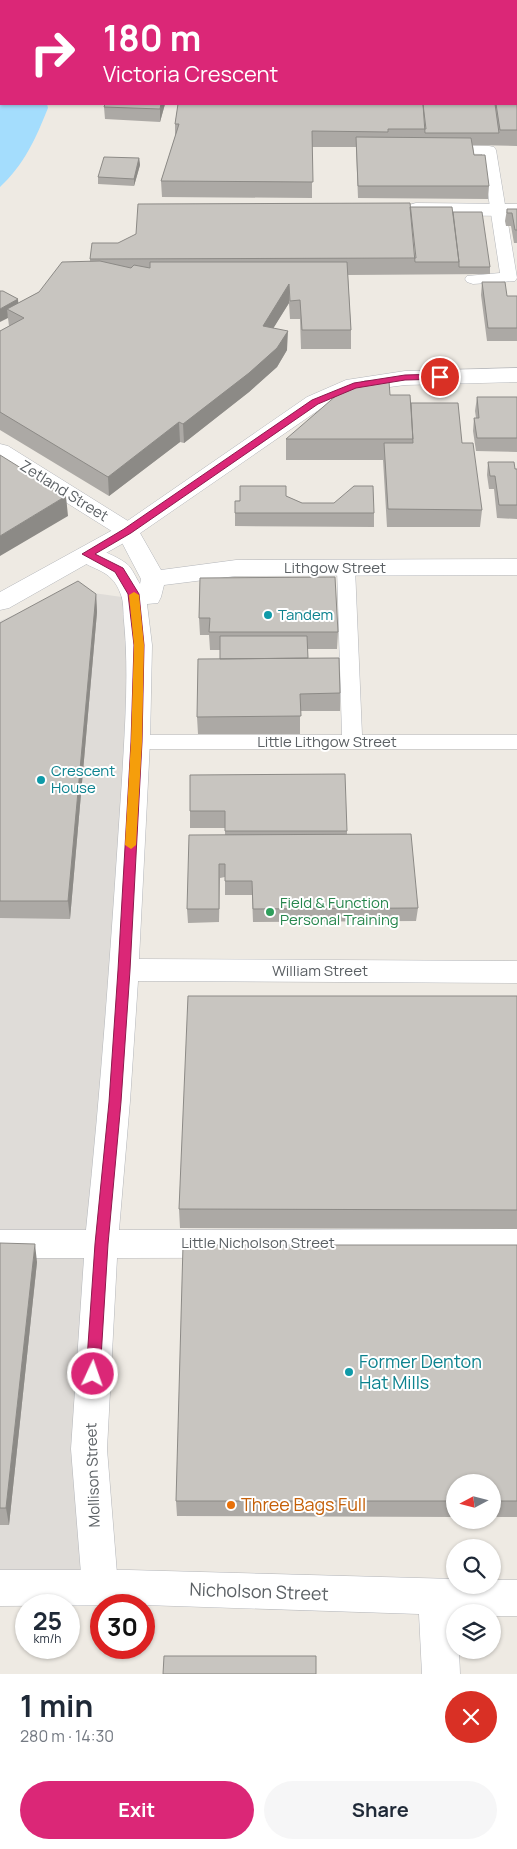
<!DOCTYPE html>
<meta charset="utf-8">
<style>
:root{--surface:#fff;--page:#f6f6f7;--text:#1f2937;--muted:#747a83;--accent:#db2777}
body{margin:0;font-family:Manrope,sans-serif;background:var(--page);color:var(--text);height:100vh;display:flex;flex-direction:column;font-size:19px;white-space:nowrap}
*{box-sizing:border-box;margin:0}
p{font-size:16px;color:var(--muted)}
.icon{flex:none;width:28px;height:28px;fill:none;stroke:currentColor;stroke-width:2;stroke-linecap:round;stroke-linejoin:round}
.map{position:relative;height:1674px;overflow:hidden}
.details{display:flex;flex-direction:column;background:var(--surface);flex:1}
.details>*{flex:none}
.top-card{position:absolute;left:0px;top:0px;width:518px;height:105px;box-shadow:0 1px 4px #0004;background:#db2777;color:#fff;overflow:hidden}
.needle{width:32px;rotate:263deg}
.tools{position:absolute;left:446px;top:1474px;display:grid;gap:10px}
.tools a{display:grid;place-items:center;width:55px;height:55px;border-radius:50%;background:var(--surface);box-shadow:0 1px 4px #0004;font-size:25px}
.speed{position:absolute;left:15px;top:1594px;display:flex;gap:10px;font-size:25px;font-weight:700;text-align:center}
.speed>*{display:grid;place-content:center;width:65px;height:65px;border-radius:50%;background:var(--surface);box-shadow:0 1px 4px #0004;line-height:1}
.speed small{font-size:12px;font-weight:400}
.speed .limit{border:8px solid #d22;background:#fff;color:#111}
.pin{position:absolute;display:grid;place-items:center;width:42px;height:42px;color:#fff;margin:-21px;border:2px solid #fff;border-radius:50%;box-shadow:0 1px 5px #0007}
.me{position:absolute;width:55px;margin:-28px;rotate:3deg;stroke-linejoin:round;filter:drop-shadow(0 0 4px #0008)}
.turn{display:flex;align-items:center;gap:18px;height:105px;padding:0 20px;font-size:22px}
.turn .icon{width:65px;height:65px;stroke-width:2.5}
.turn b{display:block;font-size:35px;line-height:42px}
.round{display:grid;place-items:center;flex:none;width:52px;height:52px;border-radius:26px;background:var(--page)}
.head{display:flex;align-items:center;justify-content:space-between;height:85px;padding:0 20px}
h1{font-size:30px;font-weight:700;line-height:38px}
.action{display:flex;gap:10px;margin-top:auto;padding:10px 20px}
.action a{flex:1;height:58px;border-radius:30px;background:var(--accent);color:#fff;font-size:20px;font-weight:700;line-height:58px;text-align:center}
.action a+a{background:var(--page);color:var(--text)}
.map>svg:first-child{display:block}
.industrial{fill:#dfdcd8}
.water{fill:#a4ddfd}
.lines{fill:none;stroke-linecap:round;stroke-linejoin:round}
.service-casing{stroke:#b4b6ba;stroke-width:1}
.minor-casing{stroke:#b4b6ba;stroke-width:1}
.tertiary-casing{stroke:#b4b6ba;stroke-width:1}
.service{fill:#fff;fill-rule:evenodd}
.minor{fill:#fff;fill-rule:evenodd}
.tertiary{fill:#fff;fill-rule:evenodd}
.wall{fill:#aca9a5}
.shaded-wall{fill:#8c8a86}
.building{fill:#c8c5c0;stroke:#8c8a86}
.route{fill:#db2777;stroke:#8e194d}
.slow{fill:#f59e0b}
.culture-dot{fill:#0f9aa8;stroke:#fff;stroke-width:2}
.leisure-dot{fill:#2e9e5b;stroke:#fff;stroke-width:2}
.food-dot{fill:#e8710a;stroke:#fff;stroke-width:2}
.labels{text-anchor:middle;stroke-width:4;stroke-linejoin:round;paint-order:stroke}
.street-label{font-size:15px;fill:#5b6064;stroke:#fff}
.culture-label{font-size:15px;fill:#0d838f;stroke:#fff;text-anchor:start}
.leisure-label{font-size:15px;fill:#27864d;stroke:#fff;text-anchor:start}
.near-culture-label{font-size:18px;fill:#0d838f;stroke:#fff;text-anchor:start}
.near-food-label{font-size:18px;fill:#c56008;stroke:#fff;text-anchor:start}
.near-street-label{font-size:18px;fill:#5b6064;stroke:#fff}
</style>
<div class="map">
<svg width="517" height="1674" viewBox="0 0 517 1674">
<rect width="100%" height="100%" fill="#eeeae3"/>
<!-- industrial -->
<path class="industrial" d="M72,590l50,7 17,48 -39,941 -100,-3v-962z"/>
<!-- water -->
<path class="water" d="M0,0l41,1h-40v103h46l1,4c-12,30 -24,57 -48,79z"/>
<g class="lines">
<defs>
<path id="service" d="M443,146h46l5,1 2,3 21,128 -2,3 -42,3 -6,-2 -2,-3 2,-3 33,-3 -18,-119 -44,-1 -2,-3 2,-3z
M346,562l7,2 2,4 7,167h155v14h-380l-7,-2 -3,-5 3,-5 7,-2h205l-5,-167 2,-4z"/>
<path id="minor" d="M516,64h1v10h-1z
M416,203l101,1v12l-101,-1 -7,-2 -3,-4 3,-4z
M0,444l8,2 128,80 25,44 75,-10 281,-1v16l-281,1 -72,9 -3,12 -3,6 -11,1 5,41 -2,97 -11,217 378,2v22l-379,-2 -8,120 -11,129 398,-1v28l-400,1 -10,191 11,137 -5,13 -13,5 -13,-5 -5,-13 -11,-137 13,-191h-84v-28h86c16,-150 26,-300 36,-451 3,-52 7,-106 2,-158 -1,-8 0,-19 -3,-26 -10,-30 -34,-23 -46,-41l4,-5c13,-4 36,6 48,15 5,4 9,14 13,20l1,-5 -23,-44 -118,-74z"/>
<path id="tertiary" d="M517,368v14l-112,3 -46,6 -36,16 -187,129 -127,72 -9,2v-18l120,-66 187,-129 39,-17 59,-9z
M0,1570h129l326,9v6h37v-5h25v36h-25v-4h-37v38h4l1,24h-38l-3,-60 -275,-9 -144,1z"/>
</defs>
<!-- service casing -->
<use href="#service" class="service-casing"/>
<!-- minor casing -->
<use href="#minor" class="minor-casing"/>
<!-- tertiary casing -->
<use href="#tertiary" class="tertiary-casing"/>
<!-- service -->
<use href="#service" class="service"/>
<!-- minor -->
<use href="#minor" class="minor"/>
<!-- tertiary -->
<use href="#tertiary" class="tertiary"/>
</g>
<!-- wall -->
<path class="wall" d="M517,0v52h-1v-51z
M517,72v74l-44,-1 1,10 15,31 -1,13 -130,-1 -2,-51h-44v51l-150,-1 -1,-16 14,-44v-13l3,-20h338z
M165,104l-5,18 -55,-3 -1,-12z
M139,158l1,7 -6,21 -36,-2v-7z
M410,207l43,5 37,55v7l-142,1 3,55v19h-50l-1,-30h-10l-1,-16 -16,25 14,22 -10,17 -28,25 -65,51 -4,-1 -71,54 -109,-66v-99l9,-5 -1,-8 -8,-27 18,8v4l21,-11 51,-31v-2l28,-16z
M507,209h10v34h-3l-3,-17h-5l-1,-5z
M482,282l25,14h10v45h-30l-6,-46z
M390,395l21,8 51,40 20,67 -2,17h-93l-4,-67h-97v-21z
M477,397h40v55l-41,-1 -3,-20 1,-13h2l-1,-7z
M488,462l29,7v50l-20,-1 -3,-29h-5l-2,-14z
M286,496l16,7 72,10v14l-139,-1v-25z
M200,578l138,54 -1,17h-30l1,9 32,35v18h-40v23h-102l-1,-17 23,-58v-9h-10l-1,-15h-9l-1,-17z
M96,594l1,18 -27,307 -70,-1v-295z
M190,775l157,56v4l71,73 -2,13 -163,1 -1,-27h-27v-18l-5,1 -1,44 -31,1 -1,-14 38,-74v-7h-35z
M517,996v233l-337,-1 -1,-19z
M0,1243l37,19 -28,263h-9z
M517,1245v272h-25v-35h-37v35l-278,-1 -1,-15z"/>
<!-- shaded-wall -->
<path class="shaded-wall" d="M161,104h4l-5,18v-13z
M139,158l1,7 -6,21v-7z
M289,284v19l-26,42v-19z
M18,299l1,13 -12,-3 1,9 -8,4v-13z
M288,331l-1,19 -10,17 -28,25 -65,51 -1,-19z
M179,422l1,20 -71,54 -1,-19z
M66,496l2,20 -68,40v-20z
M96,594l1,18 -27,307 -2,-18z
M35,1244l2,18 -28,263 -3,-17z"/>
<!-- building -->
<path class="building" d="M185,0h332v37l-1,-1v-35h-331z
M516,72h1v58h-17l-4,-26h20z
M105,104h56l-1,5 -56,-2z
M178,104h245l3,25h-38v3l-76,-1 1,51 -152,-1 18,-57h-4z
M423,104h72l4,29h-74z
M356,137l115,1 3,17h11l4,31h-131z
M104,157l35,1 -5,21 -36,-2z
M410,203l6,55 -326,1 2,-16h26l18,-9 2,-30z
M410,207h42l7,55h-44z
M507,209h10v21h-2l-3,-17h-5z
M453,212h29l8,55h-31v-5z
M100,261l31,7 3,-3 16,3v-6h197l4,68h-49l-2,-30 -10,1 -1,-17 -26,42 25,5 -11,17 -28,25 -66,51 -4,-2 -71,55 -108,-65v-81l24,-13 -17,-9 32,-17 23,-30z
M482,282h23l2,14h10v32h-29z
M0,291h3l15,8 -18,10z
M365,381h24l1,14h20l3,44h-127l59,-51z
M477,397h40v41h-40l-3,-20h5z
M411,403h47l4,40h11l9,67 -94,-1 -4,-66h29z
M0,455l66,41 -66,40z
M488,462h26l1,7h2v36h-18l-4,-29h-5z
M240,486h46v10l16,7h32l20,-17h19l1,27h-139v-12h5z
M335,577l3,55h-129l1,-14h-11l1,-40z
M78,581l18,13 -28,307h-68v-278z
M220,636h87l1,22 -88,1z
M339,658l1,35 -40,1 1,22 -104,1 1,-58z
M345,774l2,57h-122v-20h-35v-36z
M411,834l7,74 -165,1 -1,-28h-27v-17h-6v45h-32l2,-74z
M188,996h329v214l-338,-1z
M0,1243l35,1 -29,264h-6z
M183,1245h334v256h-25v-19h-37v19h-279z
M164,1656h152v18h-153z"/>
<!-- route -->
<path class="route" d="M440,374l4,1v4l-39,1 -49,8 -38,16 -187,129 -36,21 28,14 16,26 5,51 -2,97 -12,228 -9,132 -13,142 -8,130 -2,5 -5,2 -5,-2 -2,-5 9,-130 14,-142 9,-132 13,-228 3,-97 -6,-51 -13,-22 -33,-18 42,-25 188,-129 42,-17 51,-8z"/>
<!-- slow -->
<path class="slow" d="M134,592l5,3 5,50 -2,97 -6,103 -5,4 -6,-4 6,-103 3,-97 -5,-50z"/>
<!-- markers -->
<g class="culture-dot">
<circle cx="268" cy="615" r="5"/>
<circle cx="41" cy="780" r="5"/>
<circle cx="349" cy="1372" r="5"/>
</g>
<circle class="leisure-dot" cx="270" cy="912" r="5"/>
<circle class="food-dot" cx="231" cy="1505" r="5"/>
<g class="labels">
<!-- street labels -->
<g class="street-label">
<text transform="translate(64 491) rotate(32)" y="5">Zetland Street</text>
<text x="335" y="573">Lithgow Street</text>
<text x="327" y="747">Little Lithgow Street</text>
<text x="320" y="976">William Street</text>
<text x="258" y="1248">Little Nicholson Street</text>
<text transform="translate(93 1475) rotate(-92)" y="5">Mollison Street</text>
</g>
<!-- culture labels -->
<g class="culture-label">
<text x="278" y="620">Tandem</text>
<text x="51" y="776">Crescent<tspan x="51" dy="17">House</tspan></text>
</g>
<!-- leisure labels -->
<g class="leisure-label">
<text x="280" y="908">Field &amp; Function<tspan x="280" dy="17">Personal Training</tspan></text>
</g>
<!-- near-culture labels -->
<g class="near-culture-label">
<text x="359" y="1368">Former Denton<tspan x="359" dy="21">Hat Mills</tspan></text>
</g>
<!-- near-food labels -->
<g class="near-food-label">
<text x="241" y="1511">Three Bags Full</text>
</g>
<!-- near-street labels -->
<g class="near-street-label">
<text transform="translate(259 1592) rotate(2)" y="6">Nicholson Street</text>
</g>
</g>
</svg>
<div class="tools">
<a><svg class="needle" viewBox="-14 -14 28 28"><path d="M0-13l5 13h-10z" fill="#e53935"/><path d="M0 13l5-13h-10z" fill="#747a83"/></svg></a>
<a><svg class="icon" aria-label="search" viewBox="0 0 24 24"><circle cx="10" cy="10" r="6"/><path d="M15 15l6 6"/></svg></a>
<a><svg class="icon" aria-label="layers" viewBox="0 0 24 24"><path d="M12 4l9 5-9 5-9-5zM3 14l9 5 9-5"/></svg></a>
</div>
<div class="speed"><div>25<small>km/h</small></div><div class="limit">30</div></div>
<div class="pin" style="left:440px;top:377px;background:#d93025"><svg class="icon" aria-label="arrive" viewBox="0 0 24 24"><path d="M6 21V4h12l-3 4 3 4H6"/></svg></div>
<svg class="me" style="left:93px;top:1374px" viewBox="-20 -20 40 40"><circle r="17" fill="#db2777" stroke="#fff" stroke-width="3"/><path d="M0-11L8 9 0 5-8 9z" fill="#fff"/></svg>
<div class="top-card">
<div class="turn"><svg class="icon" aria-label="right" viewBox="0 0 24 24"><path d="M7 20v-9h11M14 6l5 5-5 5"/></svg><div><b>180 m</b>Victoria Crescent</div></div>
</div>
</div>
<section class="details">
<div class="head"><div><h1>1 min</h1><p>280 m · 14:30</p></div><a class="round" style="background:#d93025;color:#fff"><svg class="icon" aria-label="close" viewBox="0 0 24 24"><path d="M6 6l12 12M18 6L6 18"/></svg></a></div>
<div class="action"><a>Exit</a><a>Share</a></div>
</section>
